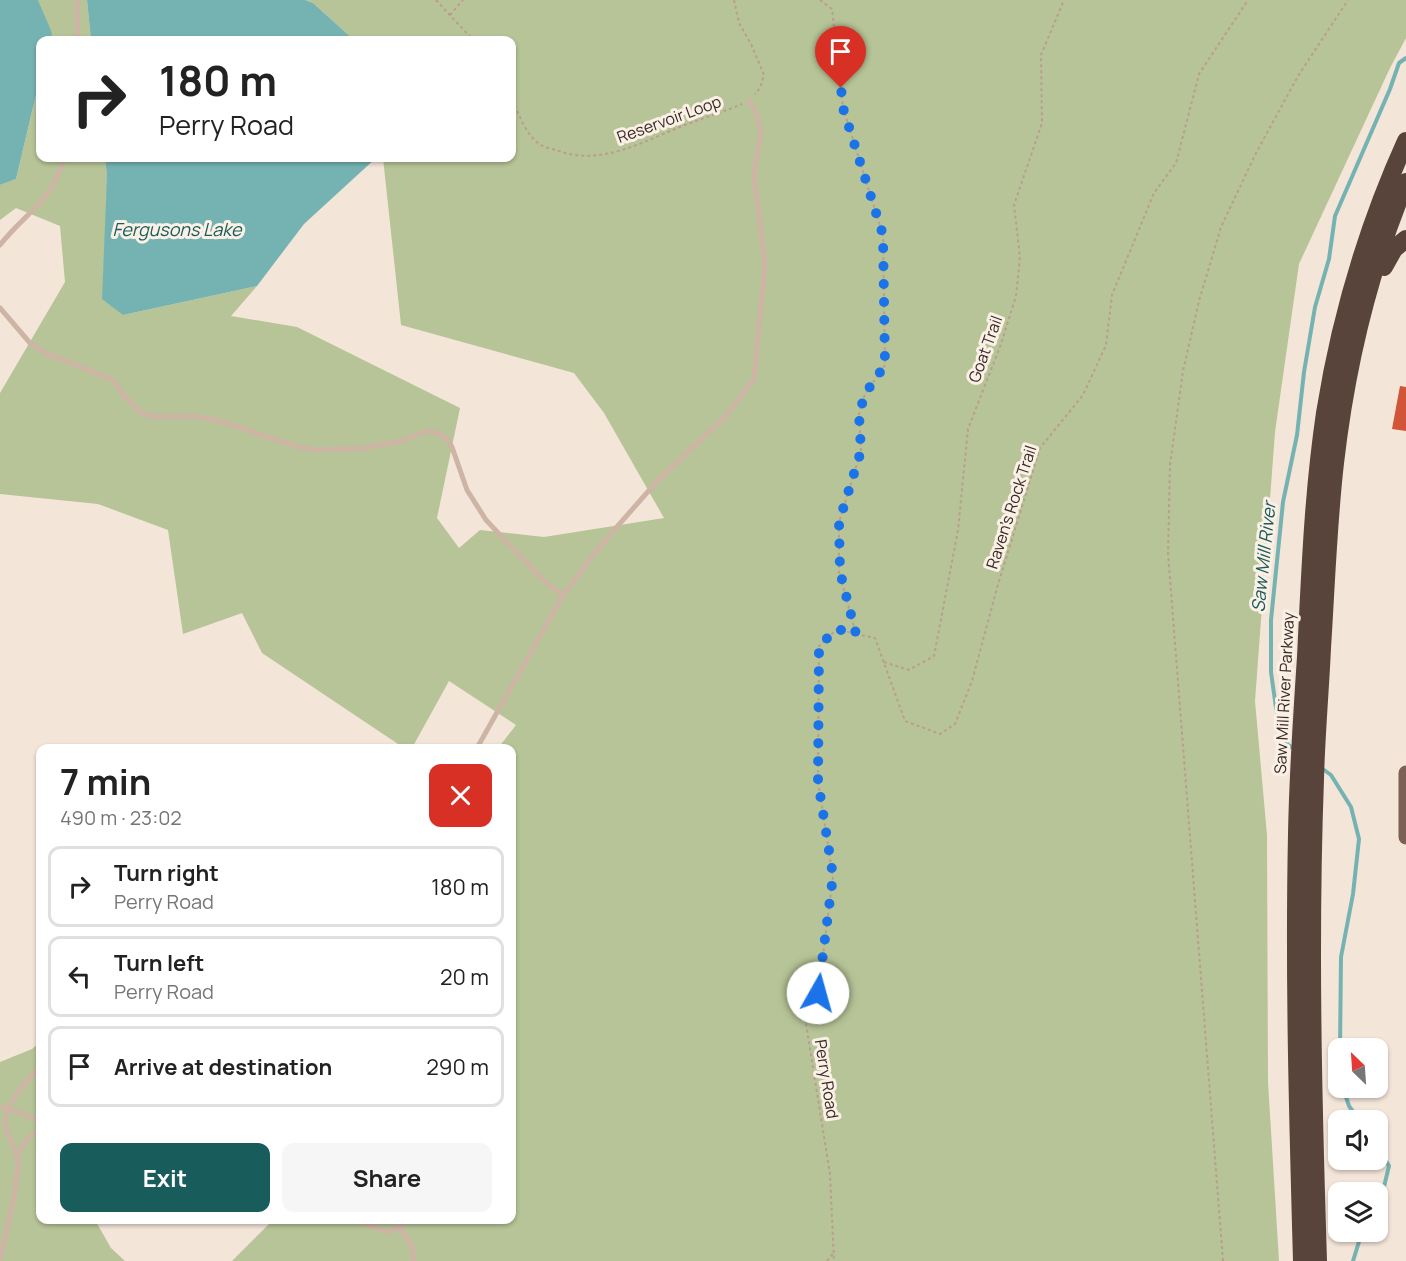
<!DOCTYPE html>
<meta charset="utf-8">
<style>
:root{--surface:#fff;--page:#f6f6f6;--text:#222;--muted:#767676;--line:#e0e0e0;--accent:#185c5c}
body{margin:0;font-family:Manrope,sans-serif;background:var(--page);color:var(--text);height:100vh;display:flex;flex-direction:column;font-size:22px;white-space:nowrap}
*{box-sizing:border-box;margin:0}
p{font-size:20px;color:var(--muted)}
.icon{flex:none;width:33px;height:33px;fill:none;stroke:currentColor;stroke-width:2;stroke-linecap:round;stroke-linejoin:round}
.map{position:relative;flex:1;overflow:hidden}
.details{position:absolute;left:36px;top:744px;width:480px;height:480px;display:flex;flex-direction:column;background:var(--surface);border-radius:12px;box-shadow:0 2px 4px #0004}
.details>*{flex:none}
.top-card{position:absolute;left:36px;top:36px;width:480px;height:126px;border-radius:12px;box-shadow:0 2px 4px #0004;background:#fff;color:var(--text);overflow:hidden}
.needle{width:39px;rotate:335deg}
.controls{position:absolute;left:1328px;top:1038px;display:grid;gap:12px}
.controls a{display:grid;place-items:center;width:60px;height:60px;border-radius:12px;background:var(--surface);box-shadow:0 2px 4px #0004;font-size:30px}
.pin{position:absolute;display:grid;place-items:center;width:51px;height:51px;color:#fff;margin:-62px -26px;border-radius:50% 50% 50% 0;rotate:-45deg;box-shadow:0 0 6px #0007}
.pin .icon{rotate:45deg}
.me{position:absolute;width:66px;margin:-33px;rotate:7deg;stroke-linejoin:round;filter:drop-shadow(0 0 4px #0008)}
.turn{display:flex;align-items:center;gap:21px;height:126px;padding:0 24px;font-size:27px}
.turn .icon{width:78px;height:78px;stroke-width:2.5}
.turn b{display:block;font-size:42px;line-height:51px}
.round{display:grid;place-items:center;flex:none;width:63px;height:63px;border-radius:12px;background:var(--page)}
.headline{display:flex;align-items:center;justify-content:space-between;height:102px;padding:0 24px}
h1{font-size:36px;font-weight:700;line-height:45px}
.primary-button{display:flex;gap:12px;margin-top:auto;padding:12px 24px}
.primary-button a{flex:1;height:69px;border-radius:12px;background:var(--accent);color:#fff;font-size:24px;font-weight:700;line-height:69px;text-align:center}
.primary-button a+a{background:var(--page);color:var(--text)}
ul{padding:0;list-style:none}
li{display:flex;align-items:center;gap:18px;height:81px;margin:0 12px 9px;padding:0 12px;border:3px solid var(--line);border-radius:12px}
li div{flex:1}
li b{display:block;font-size:22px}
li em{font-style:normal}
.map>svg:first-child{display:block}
.green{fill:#b7c497}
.water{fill:#75b3b2}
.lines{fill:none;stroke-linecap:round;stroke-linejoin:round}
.stream{stroke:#75b3b2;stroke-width:4}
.building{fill:#d15639}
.path{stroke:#b99e8e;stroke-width:2;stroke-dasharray:3 3;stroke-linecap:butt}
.lane{stroke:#cdb4a4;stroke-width:5}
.primary{stroke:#7b6056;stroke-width:15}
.highway{stroke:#59443c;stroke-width:18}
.route{stroke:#1a73e8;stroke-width:10;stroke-dasharray:0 18}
.labels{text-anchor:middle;stroke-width:6;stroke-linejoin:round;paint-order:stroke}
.street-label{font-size:16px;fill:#372a26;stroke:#fbf0e5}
.water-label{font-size:18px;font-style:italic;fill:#185c5c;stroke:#fbf0e5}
</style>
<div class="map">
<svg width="1406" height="1261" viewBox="0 0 1406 1261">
<rect width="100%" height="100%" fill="#f4e5d9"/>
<!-- green -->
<path class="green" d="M38,0h49l4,40h-41l1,-7z
M305,0h1101v38l-16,30 -91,196 -24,168 -20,269 12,134 1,247 11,179h-1047l41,-41h239v-472h-14l18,-23 -67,-44 -37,67h-8l-142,-95 -20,-40 -59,21 -15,-104 -70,-26 -98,-10v-101l65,-111 -5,-56 -44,-18 -16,12v-35l16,-6 24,-101v80h65l18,157 134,-29 -26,30 66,11 163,81 -23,110 22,30 21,-18 64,7 120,-19 -60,-105 -30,-40 -173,-48 -18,-167h129v-118h-158l-41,-37z
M40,1042v178h55l16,28 14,13h-125v-199l32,-13z"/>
<!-- water -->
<path class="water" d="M0,0h38l14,33 -2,7h-10v38l-24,101 -16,6z
M87,0h218l8,3 41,37h-263z
M105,158h271l-72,66 -47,62 -134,29 -21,-16 5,-123z"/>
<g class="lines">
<!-- stream -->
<path class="stream" d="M1295,749l-7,-4 -5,-10 -7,-27 -5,-36v-52l12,-118 14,-67 7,-63 11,-65 14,-48 6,-43 55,-127 9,-26 7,-5
M1320,767l11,8 20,32 8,32 -6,55 -12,63 -1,91
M1343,1088l6,18 10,14
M1377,1146l12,20 -7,29 -5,8
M1353,1261l9,-29"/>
</g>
<!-- building -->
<path class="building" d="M1400,386l6,1v44l-14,-2z"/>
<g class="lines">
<!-- path -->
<path class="path" d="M436,0l37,40
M734,0l5,23 12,21 13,31 -4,13 -5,6
M820,0l12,9 11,99 40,127 2,130 -20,29 -6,20 2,37 -22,71v50l17,62 -19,-5 -18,17 -1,135 15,96 -15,116 -12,31 24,150 4,87
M450,15l13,-15
M512,100c8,15 13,35 29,45 5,3 12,4 18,6 40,14 77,-6 114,-21 22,-10 46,-16 69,-26
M856,634l19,4 30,83 35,13 15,-10 17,-43 25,-93 43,-140 43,-53 23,-50 6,-50 42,-102 22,-30 23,-89 49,-74
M884,662l25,8 25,-14 24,-126 10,-101 33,-85 15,-48 4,-39 -6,-52 28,-82 -1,-68 23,-55
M827,1261l8,-10
M1223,1261l-55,-708 2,-88 13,-94 16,-70 22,-74 35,-74 42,-77 50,-76"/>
<!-- lane -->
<path class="lane" d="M77,0l1,40
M0,245c26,-33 52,-43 64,-87
M0,308l30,35 18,11 65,26 12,17 18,17 14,3 34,-1 15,2 20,5 72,24 17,3 50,-2 36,-7 25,-10 11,2 10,6 5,8 15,43 19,30 56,59 21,16
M477,748l86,-153 38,-50 58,-66 66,-62 29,-38 11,-115 -11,-89 7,-44 -5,-19 -7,-11
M0,1107l21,6 19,8
M18,1155l10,-17 12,-8
M353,1220l36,12 10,-5 12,17 3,17
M399,1227l10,-7
M0,1259c7,-31 16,-64 18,-96 0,-13 -8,-22 -12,-34 -6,-20 21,-49 34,-62"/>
<!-- primary -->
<path class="primary" d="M1406,773v64"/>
<!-- highway -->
<path class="highway" d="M1384,267l10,-18 12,-10
M1302,1261c-4,-142 -8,-285 -5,-427 1,-59 5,-118 9,-177 4,-81 7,-163 19,-244 15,-94 42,-186 81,-272
M1318,1261c-5,-160 -9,-321 -3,-482 1,-43 5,-87 7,-131 4,-62 6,-124 13,-185 11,-96 34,-192 71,-281"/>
</g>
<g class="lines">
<!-- route -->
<path class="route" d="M818,993l15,-117 -15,-95 1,-135 18,-17 19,5 -16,-62 -1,-50 22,-71 -2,-37 6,-20 20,-29 -2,-130 -40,-127 -2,-20"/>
</g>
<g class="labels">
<!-- street labels -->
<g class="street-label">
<text transform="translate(669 119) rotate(-20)" y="6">Reservoir Loop</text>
<text transform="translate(985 349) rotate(-70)" y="6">Goat Trail</text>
<text transform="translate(1011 507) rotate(-72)" y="6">Raven's Rock Trail</text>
<text transform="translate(1284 693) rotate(-87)" y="6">Saw Mill River Parkway</text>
<text transform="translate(827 1079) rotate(81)" y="6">Perry Road</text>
</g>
<!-- water labels -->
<g class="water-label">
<text x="177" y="236">Fergusons Lake</text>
<text transform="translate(1264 557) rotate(-84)" y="6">Saw Mill River</text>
</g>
</g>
</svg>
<div class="controls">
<a><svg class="needle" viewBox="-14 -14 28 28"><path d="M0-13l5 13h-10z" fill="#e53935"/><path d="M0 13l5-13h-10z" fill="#767676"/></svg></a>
<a><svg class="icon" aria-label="sound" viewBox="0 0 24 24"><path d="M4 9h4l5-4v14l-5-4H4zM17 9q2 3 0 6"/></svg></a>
<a><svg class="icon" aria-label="layers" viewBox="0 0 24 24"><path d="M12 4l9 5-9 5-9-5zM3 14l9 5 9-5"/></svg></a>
</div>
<div class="pin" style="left:841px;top:88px;background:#d93025"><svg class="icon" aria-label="arrive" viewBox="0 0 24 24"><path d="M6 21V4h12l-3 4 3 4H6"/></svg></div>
<svg class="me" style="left:818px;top:993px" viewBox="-20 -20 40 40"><circle r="19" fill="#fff"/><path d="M0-13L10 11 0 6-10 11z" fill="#1a73e8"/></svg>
<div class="top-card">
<div class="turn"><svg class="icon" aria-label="right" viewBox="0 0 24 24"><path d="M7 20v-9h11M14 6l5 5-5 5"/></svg><div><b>180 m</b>Perry Road</div></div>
</div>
<section class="details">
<div class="headline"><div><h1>7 min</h1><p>490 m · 23:02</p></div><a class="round" style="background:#d93025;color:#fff"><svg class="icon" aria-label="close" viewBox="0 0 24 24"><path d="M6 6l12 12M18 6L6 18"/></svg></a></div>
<ul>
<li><svg class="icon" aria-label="right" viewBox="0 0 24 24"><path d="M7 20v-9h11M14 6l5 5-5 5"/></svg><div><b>Turn right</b><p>Perry Road</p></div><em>180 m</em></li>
<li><svg class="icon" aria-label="left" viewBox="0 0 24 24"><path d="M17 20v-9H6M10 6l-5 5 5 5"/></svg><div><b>Turn left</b><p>Perry Road</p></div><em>20 m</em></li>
<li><svg class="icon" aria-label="arrive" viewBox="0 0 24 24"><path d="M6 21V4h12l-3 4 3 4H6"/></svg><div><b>Arrive at destination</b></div><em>290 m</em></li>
</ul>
<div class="primary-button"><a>Exit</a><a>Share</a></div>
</section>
</div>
